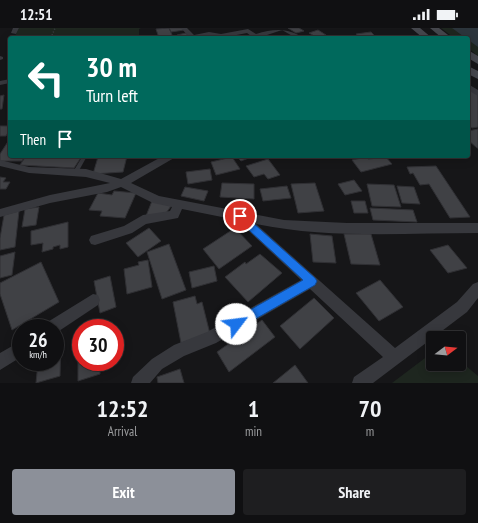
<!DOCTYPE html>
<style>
:root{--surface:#101012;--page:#1e1e20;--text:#f1f3f6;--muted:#9c9d9f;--line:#303032;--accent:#8c9099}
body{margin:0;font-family:"PT Sans Narrow",sans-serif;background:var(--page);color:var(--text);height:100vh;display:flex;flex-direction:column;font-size:15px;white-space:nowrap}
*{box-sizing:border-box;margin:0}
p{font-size:13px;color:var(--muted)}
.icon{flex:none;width:22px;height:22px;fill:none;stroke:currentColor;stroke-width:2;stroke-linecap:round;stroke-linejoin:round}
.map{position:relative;height:355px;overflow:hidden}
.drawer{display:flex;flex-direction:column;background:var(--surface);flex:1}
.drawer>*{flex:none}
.top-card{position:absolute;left:8px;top:8px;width:462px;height:122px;border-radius:4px;box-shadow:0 2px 10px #0003,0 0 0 1px var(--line);background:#00695c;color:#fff;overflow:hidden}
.needle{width:26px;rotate:74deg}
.fabs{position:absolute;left:426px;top:303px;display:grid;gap:8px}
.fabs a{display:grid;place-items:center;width:40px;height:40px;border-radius:4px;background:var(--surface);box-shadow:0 2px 10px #0003,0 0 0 1px var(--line);font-size:20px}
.speed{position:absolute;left:12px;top:291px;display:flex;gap:8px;font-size:20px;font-weight:700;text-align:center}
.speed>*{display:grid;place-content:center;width:52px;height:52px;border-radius:50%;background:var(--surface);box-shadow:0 2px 10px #0003,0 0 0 1px var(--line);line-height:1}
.speed small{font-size:10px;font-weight:400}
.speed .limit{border:6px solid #d22;background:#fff;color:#111}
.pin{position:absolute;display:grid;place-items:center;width:34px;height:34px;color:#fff;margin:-17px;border:2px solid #fff;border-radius:50%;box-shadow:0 1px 4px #0007}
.me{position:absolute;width:44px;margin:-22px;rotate:60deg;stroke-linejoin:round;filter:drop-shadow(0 0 3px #0008)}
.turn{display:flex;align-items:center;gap:14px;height:84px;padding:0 12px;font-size:18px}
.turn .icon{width:52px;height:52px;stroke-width:2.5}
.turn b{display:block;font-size:28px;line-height:34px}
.then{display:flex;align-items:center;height:38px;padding:0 12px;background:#0003;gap:8px;font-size:15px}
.eta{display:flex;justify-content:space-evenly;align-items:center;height:68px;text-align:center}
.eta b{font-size:24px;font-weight:700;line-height:28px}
.button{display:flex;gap:8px;margin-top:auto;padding:8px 12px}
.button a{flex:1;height:46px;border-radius:4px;background:var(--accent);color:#fff;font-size:16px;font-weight:700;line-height:46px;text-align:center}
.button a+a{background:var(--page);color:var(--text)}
.status{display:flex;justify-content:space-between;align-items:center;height:28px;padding:0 20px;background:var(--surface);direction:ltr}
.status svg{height:11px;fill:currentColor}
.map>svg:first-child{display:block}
.green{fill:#1e261f}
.water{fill:#2c353c}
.building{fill:#404145;stroke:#303034}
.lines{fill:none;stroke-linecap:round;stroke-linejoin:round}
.path{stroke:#3d3f44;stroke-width:1.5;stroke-dasharray:1 2;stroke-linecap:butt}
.lane{fill:#37383d;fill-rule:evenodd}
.street{fill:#37383d;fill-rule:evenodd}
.secondary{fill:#45474d;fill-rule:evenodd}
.route{fill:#1a73e8;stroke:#114b97}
</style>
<div class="status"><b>12:51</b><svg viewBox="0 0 49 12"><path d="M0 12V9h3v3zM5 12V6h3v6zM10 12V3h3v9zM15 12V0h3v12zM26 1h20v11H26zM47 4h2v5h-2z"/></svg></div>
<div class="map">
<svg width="478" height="355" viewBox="0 0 478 355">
<rect width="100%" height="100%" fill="#161618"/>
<!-- green -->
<path class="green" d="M19,0h122l-2,1v9h-125z
M441,0h37v28l-10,-8v-10h-14z
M433,324v12h26v-4l19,16v7h-86z"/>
<!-- water -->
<path class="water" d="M452,0h26v19z"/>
<!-- building -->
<path class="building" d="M169,0l4,9 -14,1 -3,-9z
M169,0h14l1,2 -13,2z
M288,0h11l5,3 -8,2z
M318,2l8,5 -10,2 -7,-4z
M371,4l6,6h-17l-4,-4z
M186,5l4,5h-12l-1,-3z
M468,58l10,8v33l-6,1 -4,-3z
M4,67l-2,14h-2v-13z
M0,98h10v3l-4,7h-6z
M478,101v19h-1l-9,-8v-9z
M9,112l1,16h15l-3,5h-22v-7z
M26,128h56l-8,12 -54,-3z
M127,128l-4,16 -30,2 5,-17z
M236,128h18l-13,5z
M377,128h8l7,8 -31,8 -9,-12 14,-3 2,2 11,-1z
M232,129l8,12 -24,6 -5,-13z
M268,131l12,16 -12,4 -4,-5 -10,3 -8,-11z
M436,138l34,51 -20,1 -21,-34 -9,1 -7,-12 -3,1 -3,-7z
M210,141l2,11 -24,4 -2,-12z
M0,149l6,1 -3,4h7l-4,7h-6z
M354,152l8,11 -17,4 -7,-11z
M222,155l32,1v15l-34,-2z
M315,155l9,28 -26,2 -7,-29z
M367,156l27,1 7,22 -29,-1z
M287,158l4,12 -28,3 -3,-12z
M397,158l17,1 6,17 -18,-1z
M185,159l23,4 -4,10 -23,-5z
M114,163l22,2 -11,25 -25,-2 2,-5 -13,-1 9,-17 14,2z
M152,173l19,5 -7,10h-18z
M351,173h14l3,12h-14z
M39,179l-3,18 -14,2 3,-18z
M370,180l43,2 4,12 -44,-2z
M19,183l-4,36 -15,3v-12l4,-23z
M68,194v25l-8,2v-4l-7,2v2l-11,3 1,-9 -12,2v-14z
M149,200l12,13 -23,16 -12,-14z
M235,200l17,18 -33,23 -16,-20z
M310,206l22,2 4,27 -23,-1z
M344,206h27l9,31 -29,-1z
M169,216l17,46 -24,9 -15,-47z
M448,217l19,23 -19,5 -18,-23z
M15,224l-3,23 -12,3v-22z
M260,226l22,19 -34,29 -23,-25 20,-15 1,2z
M148,232l4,27 -25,7 -3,-25 15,-4 -1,-3z
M41,234l18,40 -47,28 -12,-36v-11z
M214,238l3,15 -25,7 -3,-16z
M110,248l6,31 -16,6 -6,-32z
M380,252l23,27 -24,14 -23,-28z
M195,268l2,8 5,-2 8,32 -29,9 -8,-41z
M314,270l20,20 -34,31 -20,-23z
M262,292l13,17 -46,35 -12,-20z
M61,307l-1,41 -24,7 2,-21h17v-25z
M81,322v12h19v12l-22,7v-30z
M295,337l13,18h-35z
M180,341l4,14h-26l-1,-6z"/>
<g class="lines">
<!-- path -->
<path class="path" d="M51,10l4,-10"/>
<!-- lane -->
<path class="lane" d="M84,128l2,2 -9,16h-4l-1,-1 1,-1 9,-15z"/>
<!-- street -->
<path class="street" d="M13,0h6l-3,6 -5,-1z
M181,0h6l7,7 15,-3 12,2 27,-5 8,5c19,-6 32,-6 48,4h-8l-14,-8 -24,8h-10l3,-2 -4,-3 -26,5 -12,-2 -19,2z
M0,28l3,1v2l-3,1z
M10,51v4l-10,2v-4z
M468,56l10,6v6l-10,-6z
M163,128h13l-2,2 -43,25 28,13 125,24 63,3h131v10c-73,0 -150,6 -222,-9l139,124 62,-46 16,-18 5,-2v16l-11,14 -94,71h-21l2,-6 29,-20 -73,-68 -94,54 -32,13 -22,13 -12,14h-19l2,-6 19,-18 22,-14 33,-13 94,-52 -64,-60 -55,-11 -4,9 -32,6 -14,9 -37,12 -4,-1 -2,-4 2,-4 33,-10 19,-11 27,-4 2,-4 -19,-4 -32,-16 -14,5 -57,11 -50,14v-8l50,-14 60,-12 -24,-6 -57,-4 -29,-7v-6l29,7 57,2 35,10z
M93,266l5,1 2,5 -2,5 -42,28 -1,-5h-11l2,-5z
M21,313v16l-21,13v-17z"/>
<!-- secondary -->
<path class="secondary" d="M411,0h9l12,10h-9z
M430,0h9l13,10h-10z
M468,22l10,6v8l-10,-6z
M468,38l10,5v8l-10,-5z"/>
</g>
<!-- route -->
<path class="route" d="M240,185l3,1 72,64 2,3 -2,4 -79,45 -4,-2 -2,-4 2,-4 71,-40 -66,-61 -2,-3 2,-2z"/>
</svg>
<div class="fabs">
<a><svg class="needle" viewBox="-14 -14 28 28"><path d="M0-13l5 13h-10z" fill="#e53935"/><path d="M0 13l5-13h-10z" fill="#9c9d9f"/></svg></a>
</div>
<div class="speed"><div>26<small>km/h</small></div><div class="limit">30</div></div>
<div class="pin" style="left:240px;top:188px;background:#d93025"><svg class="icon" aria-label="arrive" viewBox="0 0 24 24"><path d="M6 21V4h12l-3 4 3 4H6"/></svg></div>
<svg class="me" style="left:236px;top:296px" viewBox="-20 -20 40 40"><circle r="19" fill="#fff"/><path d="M0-13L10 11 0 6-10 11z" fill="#1a73e8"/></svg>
<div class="top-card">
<div class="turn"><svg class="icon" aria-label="left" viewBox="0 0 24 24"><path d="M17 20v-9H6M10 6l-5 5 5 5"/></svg><div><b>30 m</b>Turn left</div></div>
<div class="then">Then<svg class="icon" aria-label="arrive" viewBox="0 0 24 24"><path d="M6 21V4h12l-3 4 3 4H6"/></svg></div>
</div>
</div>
<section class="drawer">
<div class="eta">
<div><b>12:52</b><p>Arrival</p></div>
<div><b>1</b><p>min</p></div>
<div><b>70</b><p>m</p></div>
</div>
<div class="button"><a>Exit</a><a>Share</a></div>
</section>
